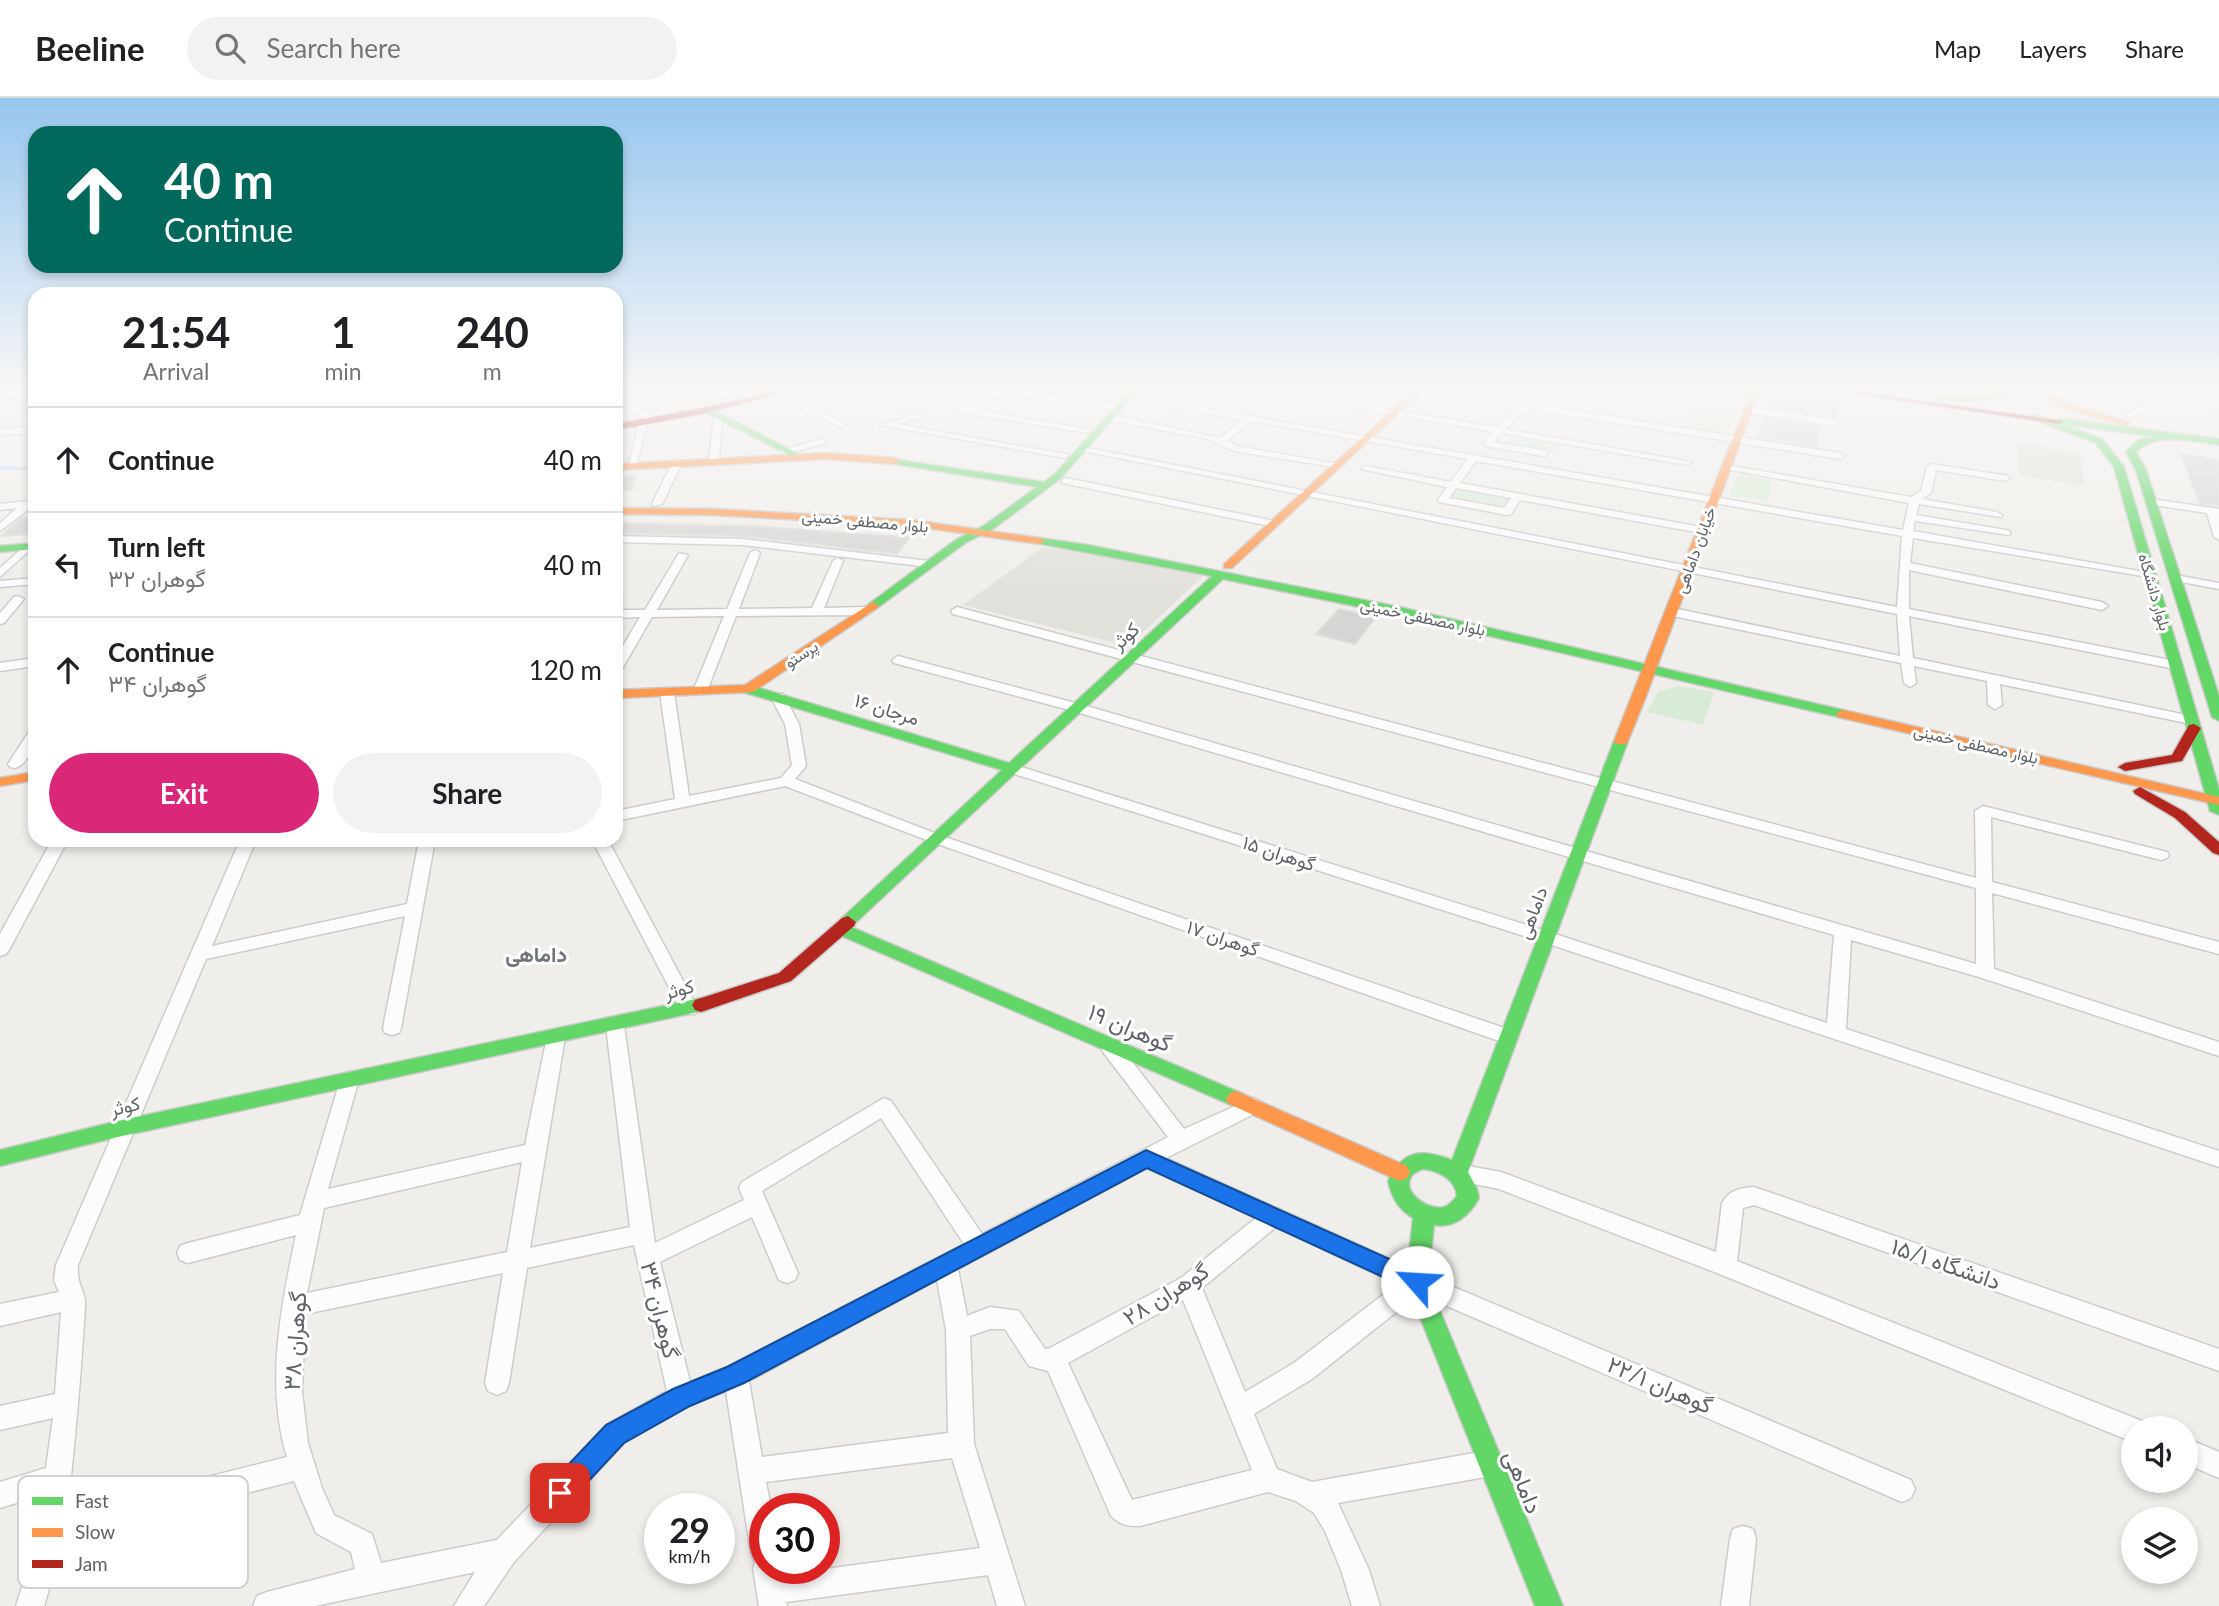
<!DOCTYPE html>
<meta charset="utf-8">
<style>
:root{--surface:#fff;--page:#f2f2f2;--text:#202124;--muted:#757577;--line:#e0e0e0;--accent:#db2777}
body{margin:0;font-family:Lato,Vazirmatn,sans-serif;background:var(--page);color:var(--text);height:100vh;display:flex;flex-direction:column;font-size:26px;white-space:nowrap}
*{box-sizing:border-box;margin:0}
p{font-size:23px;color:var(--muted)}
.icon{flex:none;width:38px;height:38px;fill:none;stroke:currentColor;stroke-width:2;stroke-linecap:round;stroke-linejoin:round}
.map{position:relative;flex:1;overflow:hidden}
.drawer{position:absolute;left:28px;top:189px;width:595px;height:560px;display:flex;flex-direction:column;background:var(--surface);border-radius:21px;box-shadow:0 4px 10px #0003}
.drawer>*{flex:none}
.top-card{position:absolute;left:28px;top:28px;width:595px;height:147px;border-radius:21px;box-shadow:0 4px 10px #0003;background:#00695c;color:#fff;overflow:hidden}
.fabs{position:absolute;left:2121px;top:1318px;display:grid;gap:14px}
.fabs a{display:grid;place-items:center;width:77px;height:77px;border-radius:50%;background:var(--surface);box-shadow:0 4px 10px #0003;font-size:35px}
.speed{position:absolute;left:644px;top:1395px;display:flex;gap:14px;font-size:35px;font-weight:700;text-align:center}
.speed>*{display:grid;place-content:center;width:91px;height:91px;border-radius:50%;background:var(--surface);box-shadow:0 4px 10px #0003;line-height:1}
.speed small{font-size:18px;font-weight:400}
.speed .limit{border:10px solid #d22;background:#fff;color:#111}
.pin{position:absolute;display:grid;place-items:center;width:60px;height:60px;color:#fff;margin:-30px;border-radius:14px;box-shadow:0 4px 10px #0006}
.me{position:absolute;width:77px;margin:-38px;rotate:296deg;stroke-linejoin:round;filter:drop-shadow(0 0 5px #0008)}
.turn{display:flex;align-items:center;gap:24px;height:147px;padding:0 21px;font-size:32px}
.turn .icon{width:91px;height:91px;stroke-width:2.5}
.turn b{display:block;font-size:49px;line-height:60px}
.eta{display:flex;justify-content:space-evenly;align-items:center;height:119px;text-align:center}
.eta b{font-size:42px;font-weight:700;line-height:49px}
.primary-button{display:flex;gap:14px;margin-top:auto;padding:14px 21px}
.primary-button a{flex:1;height:80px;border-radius:42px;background:var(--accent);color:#fff;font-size:28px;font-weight:700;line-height:80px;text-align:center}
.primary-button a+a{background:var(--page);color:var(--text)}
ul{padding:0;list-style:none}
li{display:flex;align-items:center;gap:21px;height:105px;padding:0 21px;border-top:2px solid var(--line)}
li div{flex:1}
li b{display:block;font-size:26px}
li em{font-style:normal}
header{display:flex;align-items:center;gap:42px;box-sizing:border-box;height:98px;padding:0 35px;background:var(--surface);border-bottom:2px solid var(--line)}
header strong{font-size:33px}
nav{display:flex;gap:38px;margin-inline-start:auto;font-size:24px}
.search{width:490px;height:63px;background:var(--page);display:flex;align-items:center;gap:18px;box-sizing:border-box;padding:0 24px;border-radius:38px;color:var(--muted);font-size:26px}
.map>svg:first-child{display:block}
.education{fill:#e2e0da}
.green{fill:#d8ebd6}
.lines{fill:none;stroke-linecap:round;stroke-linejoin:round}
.stream{stroke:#bfe0f9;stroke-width:3.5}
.building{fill:#d6d5d3;stroke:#deddd9;stroke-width:2}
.street-casing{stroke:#cbcccc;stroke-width:3}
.fast-casing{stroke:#cacacb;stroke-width:3}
.slow-casing{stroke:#cacacb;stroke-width:3}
.jam-casing{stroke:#cacacb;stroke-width:3}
.street{fill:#fdfcfc;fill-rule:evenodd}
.fast{fill:#63d668;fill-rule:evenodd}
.slow{fill:#ff974d;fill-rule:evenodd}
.jam{fill:#b3261e;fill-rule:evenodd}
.route{fill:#1a73e8;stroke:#114b97;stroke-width:2}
.labels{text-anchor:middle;stroke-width:6;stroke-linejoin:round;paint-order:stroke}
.far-street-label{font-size:16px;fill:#5f6368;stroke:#fff}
.street-label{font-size:19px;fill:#5f6368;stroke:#fff}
.neighbourhood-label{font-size:21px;font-weight:bold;fill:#70757a;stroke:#fff}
.near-street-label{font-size:23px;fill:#5f6368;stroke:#fff}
.key{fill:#fff;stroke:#cfd0d2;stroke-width:2}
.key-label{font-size:19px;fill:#5f6368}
</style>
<header>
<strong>Beeline</strong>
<div class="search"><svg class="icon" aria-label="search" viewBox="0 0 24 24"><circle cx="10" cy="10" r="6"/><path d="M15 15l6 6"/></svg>Search here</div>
<nav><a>Map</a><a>Layers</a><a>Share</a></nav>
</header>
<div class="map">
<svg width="2219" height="1508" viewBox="0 0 2219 1508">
<rect width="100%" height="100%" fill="#efeeea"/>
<!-- education -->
<path class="education" d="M2017,344l62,11 6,33 -66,-11z
M1043,449l80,13 80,16 -75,70 -165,-41z"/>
<!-- green -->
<path class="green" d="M1697,307l40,6 -12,24 -44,-7z
M1512,338l50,9 -8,9 -50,-10z
M1742,375l29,8 -2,20 -40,-6 9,-21z
M1458,390l54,10 -9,11 -54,-10z
M1678,588l36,6 -11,33 -56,-13 11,-20z"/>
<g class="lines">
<!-- stream -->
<path class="stream" d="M0,370l35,1"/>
</g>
<!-- building -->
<path class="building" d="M1785,290l25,2 8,5 22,3 -3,20 -68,-11 4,-14z
M1764,320l57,8 -5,20 -60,-9z
M2181,356l38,6v46l-19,-2z
M636,377l-4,15 -16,1v-14z
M35,419v17l-34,2 20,-18z
M616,425l136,3 158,11 -13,17 -155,-18 -126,-3z
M1339,511l37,8 -21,27 -39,-10z"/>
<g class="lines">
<defs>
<path id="street" d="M705,290h10l28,14 -7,2z
M851,290h10l47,20 -7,2z
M1002,290h9l-34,22 115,20 -4,3 -119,-19 -40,-16 7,-2 32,12z
M1242,290h16l239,39 29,-24 314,50 5,3 -5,3 -312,-50 -23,20 187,33 -5,3 -186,-32 -7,9 53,9v4l-3,1 -59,-10 -2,-2 10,-12z
M1439,290h18l45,8 -4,2z
M2090,290h13l49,12 -4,3z
M2133,290c12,-1 27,7 39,5 8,-1 13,-5 22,-5l-14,7 39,9v6l-46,-11 -40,18h-6v-4l37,-16z
M0,291h18l4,2 -22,14v-7l8,-5h-8z
M771,293h6l70,34 -7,2 -69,-32z
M1025,294l95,12 4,3 -4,3 -98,-14 -1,-2z
M1128,297l775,135 6,-27 -188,-35 5,-3 185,32 10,-6 6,-24 5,-3 76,12 2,2 -5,3 -69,-11 -5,23 -9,6 75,13 5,3 -1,2 -82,-13 -3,11 90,15 4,1v4l-95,-14 -2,10 237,42 4,1v4l-241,-40 -3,25 192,39 6,4 -6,4 -193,-40v39l266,52 6,4 -6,4 -266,-53 4,42 278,58 7,4 -7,4 -191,-40 2,21 -7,4 -7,-4 -1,-24 -73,-15 2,17 -6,4 -6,-4 -3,-20 -228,-47 -6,-4 6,-4 227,48 -3,-42 -819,-164 5,-3 814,160 5,-71 -426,-75 -16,22 241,44 5,3 -5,3 -181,-33 -9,14 -4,1 -68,-13 -1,-2 9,-13 -86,-18 5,-3 85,16 16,-23 -215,-38 -25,20 9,5 108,19 -5,3 -105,-17 -26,-12 -101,-19v-4l3,-1 110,23 23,-18 -118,-21 -1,-2zM1456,390l55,10 -7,10 -55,-10z
M616,298l41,23 1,2 -7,2 -35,-21z
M1748,309l88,13 4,3 -4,3 -91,-14 -1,-2z
M718,315l4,3 -3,45 -5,3 -5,-3 5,-45z
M919,315l4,3 -1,2 -25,6 173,31 -5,3 -185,-33z
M643,322l4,3 -11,43 -8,2 11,-45z
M35,329v6l-35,2v-6z
M821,341l5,3 -2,2 -40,10 -5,-3z
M677,362l5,3 -20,41 -9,2 -1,-2 20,-41z
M1066,380l208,43 5,3 -5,3 -211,-44 -2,-2z
M2151,401l68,10v31l-5,-3 -7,-24 -60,-9v-4z
M29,403l5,3 -1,2 -33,25v-8l17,-15 -17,2v-6z
M616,438l126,3 187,22 6,3 -6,3 -187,-22 -126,-3z
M28,445l5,3 -1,2 -32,29v-9z
M755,452l5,3 -21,56 73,-1 21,-47 5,-3 5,3 -19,47 43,-1 6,4 -6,4 -131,1 -29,75 -7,4 -7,-4 31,-75 -72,1 -30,52 -6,4v-15l24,-41 -24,1v-8h29l34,-57 9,2 -31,55 70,-1 23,-56z
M2175,477l44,8v6l-48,-9v-4z
M35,480v6l-35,3v-6z
M18,498l6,3 -20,24 -4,1v-11l14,-16z
M957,509l1019,271 -1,-67 8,-5 184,46 2,3 -2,3 -6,2 -170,-43 1,65 227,60v12l-227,-61 2,76 225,73v14l-240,-79 -128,-37 -5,89 373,122v16l-679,-226 -532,-169 -2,-3 7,-4 5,1 534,167 275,90 7,-88 -761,-224 -179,-48 -2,-3 6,-4 185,49 893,259v-76l-1023,-274 -2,-3z
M35,560v8l-35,5v-8z
M667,590l7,4 15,104 92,-18 11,-13 -7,-41 -14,-27 2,-3h10l16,30 7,42 -11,13 147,57 574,196 2,5 -2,5 -7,2 -7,-2 -570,-200 -147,-56 -169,35v-10l59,-12 -15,-107z
M35,631c0,14 -5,34 -20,39l-5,-1 -2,-3 22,-34z
M52,742h16l-59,110 -3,4 -6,2v-22z
M240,742h16l-44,106 195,-42 12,-64h16l-34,188 -2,5 -7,2 -7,-2 -2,-5 22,-112 -199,43 -128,306c-2,21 8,25 7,41 -4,73 -11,145 -19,217l137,-45 84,-21c-22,-71 -6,-151 9,-222l-108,28 -8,-3 -3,-7 3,-7 8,-3 112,-28 42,-141 7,-2 7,2 3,5 -31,110 197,-44 22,-108 2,-5 7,-2 7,2 2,5 -35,211 100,-21 -24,-201 2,-5 7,-2 7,2 2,5 31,217 89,-43 -5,-12 3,-6 142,-84 7,3 91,133 186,-97 -65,-85 -2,-5 2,-5 7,-2 7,2 67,87 69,-31 7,3 3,5 -3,5 -94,47 259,117 486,205 4,9 -4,9 -9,4 -483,-208 -107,85 -58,35 23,55 35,13 179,-32 9,4 4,9 -4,9 -9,4 -153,27 31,67 11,36h-28l-11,-36 -16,-39 -11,-18 -18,-12 -28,-9 -128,34c-13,0 -20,-1 -29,-10l-63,-145 -19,-5 -24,-37h-15l-20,7 4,108 51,162h-28l-9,-31 -202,27 1,4h-28l-6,-38 2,-5 -4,-10 -25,-162 -36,14 -66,38 -110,119 -30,44h-30l21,-34 -160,34h-62l4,-10 10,-4 88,-23 -4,-17 -35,-19 -22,-52 -91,23 -143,48 -16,54h-28l20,-64 7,-47 -43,13v-26l46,-14 7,-50 -53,12v-24l55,-12 6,-82 -61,14v-22l59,-12 -5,-12 2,-15zM881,1020l83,126 -237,123 -37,15 -30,-120 92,-45 27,63 8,3 8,-3 3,-7 -36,-82zM522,1064l-15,90 -200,41 17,-85zM1147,1070l109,50 -75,60 -131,70 -5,1 -26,-38 -29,-4 -23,9 -9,-47zM1276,1129l121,57 -103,79 -49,29 -43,-104zM634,1147l33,146 -61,34 -109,115 -116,23 -9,-29 -38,-19 -12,-27 -14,-45 -6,-51 3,-78 198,-41 -18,110 3,8 9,4 9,-4 3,-8 18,-115zM937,1182l9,50 2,103 -186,24 -13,-76zM1183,1202l69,170 -120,30 -64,-137zM952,1360l28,90 -198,27 -1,-7h-16v-60h6l-5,-26z
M592,742h16l90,169 -3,5h-12z
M1457,1066l44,8 215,80 6,-49c7,-13 19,-15 32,-16l465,162v22l-465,-166 -11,3 -6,53 405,160 3,7h-12v14l-416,-169 -218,-84 -49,-10 -3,-6 3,-6z
M2186,1340l33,14v26l-33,-14z
M1743,1428l10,3 3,10 -7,67h-28l9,-67 3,-10z"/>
<path id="fast" d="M1132,290h8l-79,90 -68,51 -28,14 -88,65h-8v-4l88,-65 28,-14 52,-38 -142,-23 -5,-3 2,-2 152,23 11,-8z
M1750,290h8l-1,4 7,-4h9l-21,15 -4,-3z
M2010,290h9c-20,17 -53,13 -78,12l-4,-2 4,-2 49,-2z
M704,310h6l89,46 -8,2 -87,-44z
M2035,316l21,8 4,-4 159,21v6c-26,-4 -63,-13 -83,7l10,18 73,226v25l-7,-4 -76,-247 -10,-18 12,-12 19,-3 -96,-13 41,15 22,28 95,322v26l-9,-4 -96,-344 -18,-24 -64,-24v-4z
M1040,440l48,7 311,62 444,103 7,4 -7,4 -444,-103 -176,-36 -372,348 392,167 3,5 -3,5 -7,3 -401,-174 -3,-4 8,-6 2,-5 160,-148 -259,-78 -2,-3 2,-3h10l256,77 203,-187 -176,-33v-4z
M35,445v6l-35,3v-6z
M1621,639l7,4 -160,431 9,17 2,9c-9,17 -25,31 -45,27l-6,57 135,324h-28l-129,-324 7,-64c-15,-9 -21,-20 -25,-37 15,-31 32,-33 64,-21l162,-419zM1423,1071c16,2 32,10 34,27 -4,4 -7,9 -13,11 -13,4 -40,-12 -34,-28 2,-6 8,-8 13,-10z
M701,900l6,2 3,5 -3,5 -585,126 -122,30v-16l122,-30z"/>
<path id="slow" d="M1417,290h8l-193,180h-8v-4z
M2031,290h9l30,16 60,19 -4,3 -62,-18z
M1749,300l7,2 -111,299 -17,42 -2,3h-10l-2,-3z
M826,355l69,5 5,3 -5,3 -69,-5 -210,11v-6z
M616,410l97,1 199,11 128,18 5,3 -5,3 -128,-18 -199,-11 -97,-1z
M873,504l6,4 -2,2 -124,84 -137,6v-8l129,-5z
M1843,612l376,87v8l-381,-88 -2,-3z
M35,674v8l-35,6v-8z
M1236,993l171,75 3,6 -3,6 -7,3 -7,-3 -164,-74 -3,-5 3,-5z"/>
<path id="jam" d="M788,290h12l-93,25 -91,17v-6l91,-17z
M1814,290h19l231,33 -4,3z
M2194,626l7,4 -19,33 -57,10 -7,-4 7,-4 47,-8 17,-30z
M2140,689l45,25 34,30v13l-6,-2 -38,-35 -40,-24 -2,-3z
M848,818l8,6 -2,4 -63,55 -90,31 -6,-2 -3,-5 3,-5 84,-27 63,-55z"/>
</defs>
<!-- street casing -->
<use href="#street" class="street-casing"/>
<!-- fast casing -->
<use href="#fast" class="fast-casing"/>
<!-- slow casing -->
<use href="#slow" class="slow-casing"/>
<!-- jam casing -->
<use href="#jam" class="jam-casing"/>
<!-- street -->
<use href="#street" class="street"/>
<!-- fast -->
<use href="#fast" class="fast"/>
<!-- slow -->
<use href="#slow" class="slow"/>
<!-- jam -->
<use href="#jam" class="jam"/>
</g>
<!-- sky -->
<linearGradient id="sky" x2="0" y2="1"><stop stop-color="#97c6ef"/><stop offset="0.58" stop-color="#f8f7f6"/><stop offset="1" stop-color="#f8f7f6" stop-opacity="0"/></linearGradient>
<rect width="2219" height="501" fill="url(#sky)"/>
<!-- route -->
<path class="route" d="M1146,1052l279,125 4,7 -4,7 -8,3 -8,-3 -262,-121 -403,215 -54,23 -66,37 -55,59 -9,4 -10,-4 -3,-9 3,-9 56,-59 67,-36 54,-22z"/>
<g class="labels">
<!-- far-street labels -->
<g class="far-street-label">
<text transform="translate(865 423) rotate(5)" y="6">بلوار مصطفی خمینی</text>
<text transform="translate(1695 452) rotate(-70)" y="6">خیابان داماهی</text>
<text transform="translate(2155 494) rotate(74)" y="6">بلوار دانشگاه</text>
<text transform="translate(1423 519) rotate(12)" y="6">بلوار مصطفی خمینی</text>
<text transform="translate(801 556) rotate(-33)" y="6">پرستو</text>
<text transform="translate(1976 646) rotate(13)" y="6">بلوار مصطفی خمینی</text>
</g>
<!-- street labels -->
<g class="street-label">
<text transform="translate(1125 538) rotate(-43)" y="7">کوثر</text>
<text transform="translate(887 611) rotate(17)" y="7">مرجان ۱۶</text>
<text transform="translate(1279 755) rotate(18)" y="7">گوهران ۱۵</text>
<text transform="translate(1532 815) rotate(-70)" y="7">داماهی</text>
<text transform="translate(1223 840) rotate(19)" y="7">گوهران ۱۷</text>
<text transform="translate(679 891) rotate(-15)" y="7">کوثر</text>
<text transform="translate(125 1008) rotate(-13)" y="7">کوثر</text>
</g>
<!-- neighbourhood labels -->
<g class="neighbourhood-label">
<text x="536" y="864">داماهی</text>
</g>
<!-- near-street labels -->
<g class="near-street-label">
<text transform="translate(1130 930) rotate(23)" y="8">گوهران ۱۹</text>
<text transform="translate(1946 1166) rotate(19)" y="8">دانشگاه ۱۵/۱</text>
<text transform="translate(1166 1196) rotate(-32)" y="8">گوهران ۲۸</text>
<text transform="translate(660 1212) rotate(76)" y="8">گوهران ۳۴</text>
<text transform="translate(295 1243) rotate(-86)" y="8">گوهران ۳۸</text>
<text transform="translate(1660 1287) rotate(23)" y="8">گوهران ۲۲/۱</text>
<text transform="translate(1523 1384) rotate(68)" y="8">داماهی</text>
</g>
</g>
<!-- legend -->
<rect x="18" y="1378" width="230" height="112" rx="10" class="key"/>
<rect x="32" y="1399" width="31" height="8" fill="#63d668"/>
<rect x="32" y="1430" width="31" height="9" fill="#ff974d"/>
<rect x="32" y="1462" width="31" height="8" fill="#b3261e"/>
<g class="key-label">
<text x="75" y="1410">Fast</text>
<text x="75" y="1441">Slow</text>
<text x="75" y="1473">Jam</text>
</g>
</svg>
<div class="fabs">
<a><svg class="icon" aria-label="sound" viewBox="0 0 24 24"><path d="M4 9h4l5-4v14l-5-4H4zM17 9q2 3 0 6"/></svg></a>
<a><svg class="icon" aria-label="layers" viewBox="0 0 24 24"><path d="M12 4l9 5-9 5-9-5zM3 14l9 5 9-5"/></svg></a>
</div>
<div class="speed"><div>29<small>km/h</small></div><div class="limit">30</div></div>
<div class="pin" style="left:560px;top:1395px;background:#d93025"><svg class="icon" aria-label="arrive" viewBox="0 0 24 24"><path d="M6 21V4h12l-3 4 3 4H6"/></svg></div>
<svg class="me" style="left:1417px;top:1184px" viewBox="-20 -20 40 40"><circle r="19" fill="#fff"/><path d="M0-13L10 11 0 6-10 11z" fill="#1a73e8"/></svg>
<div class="top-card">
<div class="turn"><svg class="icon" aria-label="ahead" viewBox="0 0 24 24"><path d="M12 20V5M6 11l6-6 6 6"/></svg><div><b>40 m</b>Continue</div></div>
</div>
<section class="drawer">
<div class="eta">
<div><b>21:54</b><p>Arrival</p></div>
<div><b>1</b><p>min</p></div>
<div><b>240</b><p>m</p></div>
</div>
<ul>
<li><svg class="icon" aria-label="ahead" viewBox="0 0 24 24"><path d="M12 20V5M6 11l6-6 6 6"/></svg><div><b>Continue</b></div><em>40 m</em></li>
<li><svg class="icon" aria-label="left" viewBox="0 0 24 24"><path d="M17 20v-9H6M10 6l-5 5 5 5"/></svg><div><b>Turn left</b><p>گوهران ۳۲</p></div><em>40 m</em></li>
<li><svg class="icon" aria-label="ahead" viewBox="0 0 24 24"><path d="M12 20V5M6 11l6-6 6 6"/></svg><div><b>Continue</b><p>گوهران ۳۴</p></div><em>120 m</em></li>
</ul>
<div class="primary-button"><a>Exit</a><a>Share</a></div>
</section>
</div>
